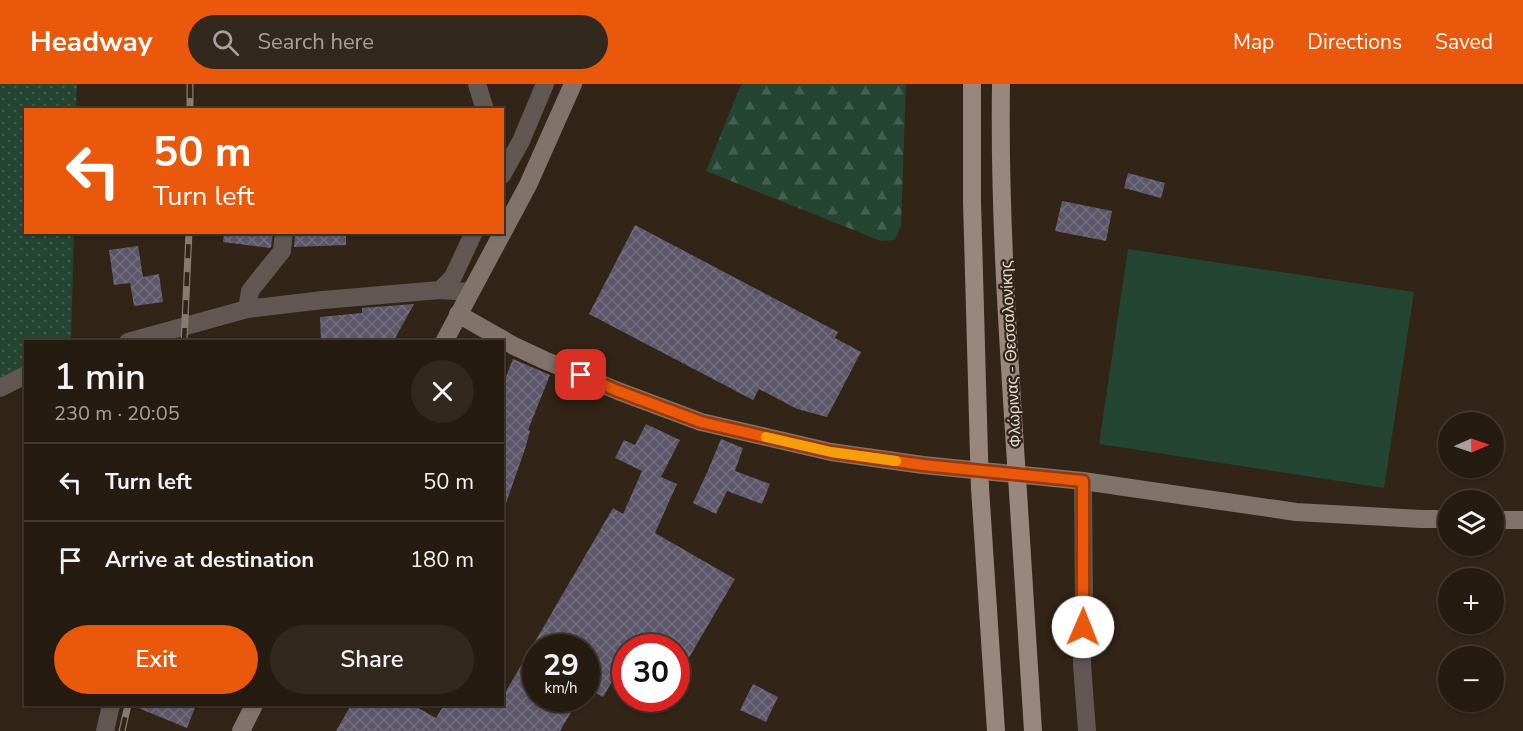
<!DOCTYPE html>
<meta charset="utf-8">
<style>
:root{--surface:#261b10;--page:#32281e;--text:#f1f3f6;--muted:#a4a19f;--line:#423930;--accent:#ea580c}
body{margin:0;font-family:"Nunito Sans",sans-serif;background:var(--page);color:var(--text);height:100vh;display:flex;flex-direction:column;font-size:22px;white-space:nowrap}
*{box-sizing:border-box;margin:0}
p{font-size:20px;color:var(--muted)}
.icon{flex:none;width:33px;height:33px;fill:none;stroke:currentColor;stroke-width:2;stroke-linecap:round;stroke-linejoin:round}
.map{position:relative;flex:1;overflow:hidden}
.drawer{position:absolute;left:24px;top:256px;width:480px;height:366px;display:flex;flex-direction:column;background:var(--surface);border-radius:0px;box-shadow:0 2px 4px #0004,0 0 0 2px var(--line)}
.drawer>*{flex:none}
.hud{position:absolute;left:24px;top:24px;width:480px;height:126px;border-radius:0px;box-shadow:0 2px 4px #0004,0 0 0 2px var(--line);background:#ea580c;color:#fff;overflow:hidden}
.needle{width:39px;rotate:88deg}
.fabs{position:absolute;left:1438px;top:328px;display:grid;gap:12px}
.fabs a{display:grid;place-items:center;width:66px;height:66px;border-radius:50%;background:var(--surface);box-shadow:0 2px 4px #0004,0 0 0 2px var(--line);font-size:30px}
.speed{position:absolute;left:522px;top:550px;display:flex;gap:12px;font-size:30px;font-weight:700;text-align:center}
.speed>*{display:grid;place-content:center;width:78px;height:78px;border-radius:50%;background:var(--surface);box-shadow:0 2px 4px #0004,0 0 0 2px var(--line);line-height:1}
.speed small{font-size:15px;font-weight:400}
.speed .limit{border:9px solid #d22;background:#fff;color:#111}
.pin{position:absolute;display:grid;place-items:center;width:51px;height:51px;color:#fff;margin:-26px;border-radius:12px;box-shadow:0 3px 9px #0006}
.me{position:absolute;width:66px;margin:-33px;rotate:1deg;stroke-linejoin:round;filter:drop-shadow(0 0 4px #0008)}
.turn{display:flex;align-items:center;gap:21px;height:126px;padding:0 30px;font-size:27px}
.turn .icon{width:78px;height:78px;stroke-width:2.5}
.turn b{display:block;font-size:42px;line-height:51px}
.round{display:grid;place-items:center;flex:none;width:63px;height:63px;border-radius:32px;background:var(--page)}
.summary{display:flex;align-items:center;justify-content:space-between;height:102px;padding:0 30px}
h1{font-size:36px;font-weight:600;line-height:45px}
.action{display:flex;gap:12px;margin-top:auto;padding:12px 30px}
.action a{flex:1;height:69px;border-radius:36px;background:var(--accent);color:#fff;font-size:24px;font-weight:600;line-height:69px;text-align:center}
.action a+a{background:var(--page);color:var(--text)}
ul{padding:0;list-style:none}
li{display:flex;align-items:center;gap:18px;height:78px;padding:0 30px;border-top:2px solid var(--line)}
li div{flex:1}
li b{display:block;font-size:22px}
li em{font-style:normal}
header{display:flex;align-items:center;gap:36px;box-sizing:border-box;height:84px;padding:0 30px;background:var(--accent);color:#fff}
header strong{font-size:28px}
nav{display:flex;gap:33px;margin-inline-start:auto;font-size:21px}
.search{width:420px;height:54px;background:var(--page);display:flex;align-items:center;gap:15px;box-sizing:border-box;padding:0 21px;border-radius:33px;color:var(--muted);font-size:22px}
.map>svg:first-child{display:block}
.forest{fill:url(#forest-firs)}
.park{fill:url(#park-dots)}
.pitch{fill:#234532}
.building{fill:url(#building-cross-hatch)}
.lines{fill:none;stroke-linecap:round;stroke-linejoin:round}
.street{stroke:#615753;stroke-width:18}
.secondary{stroke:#81726b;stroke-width:18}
.primary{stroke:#99867d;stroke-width:18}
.rail-casing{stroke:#877c70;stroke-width:7}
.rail{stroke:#322416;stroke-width:4.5;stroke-dasharray:14;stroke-linecap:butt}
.primary-bridge{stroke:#99867d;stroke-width:18}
.route-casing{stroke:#983908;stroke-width:15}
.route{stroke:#ea580c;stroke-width:10}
.slow{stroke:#f59e0b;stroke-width:10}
.labels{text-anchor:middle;stroke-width:4.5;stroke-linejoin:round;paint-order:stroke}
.street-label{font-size:16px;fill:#e5dcd3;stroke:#322416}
</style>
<header>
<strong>Headway</strong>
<div class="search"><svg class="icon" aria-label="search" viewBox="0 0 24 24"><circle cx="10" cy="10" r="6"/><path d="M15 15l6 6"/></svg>Search here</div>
<nav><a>Map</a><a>Directions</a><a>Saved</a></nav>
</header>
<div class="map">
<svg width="1523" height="647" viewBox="0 0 1523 647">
<defs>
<pattern id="forest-firs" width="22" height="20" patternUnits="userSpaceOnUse" patternTransform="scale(1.5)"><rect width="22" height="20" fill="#234532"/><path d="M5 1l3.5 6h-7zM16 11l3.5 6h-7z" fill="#435f4f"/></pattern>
<pattern id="park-dots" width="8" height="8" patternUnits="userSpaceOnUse" patternTransform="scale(1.5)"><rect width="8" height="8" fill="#234532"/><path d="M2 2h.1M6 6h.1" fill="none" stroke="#435f4f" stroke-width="1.8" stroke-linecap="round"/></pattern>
<pattern id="building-cross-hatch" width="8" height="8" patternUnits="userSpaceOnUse" patternTransform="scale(1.5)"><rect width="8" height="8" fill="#5c576b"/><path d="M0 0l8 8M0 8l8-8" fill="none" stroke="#736f7f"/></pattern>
</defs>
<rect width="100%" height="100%" fill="#322416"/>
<!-- forest -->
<path class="forest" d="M743,0h159l4,1 -5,141 -6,14 -14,1 -175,-70 34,-84z"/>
<!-- park -->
<path class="park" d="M0,0h77l-1,25 -50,1v122l48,1 -3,109h-45l-1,39 -25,5z"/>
<!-- pitch -->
<path class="pitch" d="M1128,165l286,43 -30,196 -285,-44z"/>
<!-- building -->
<path class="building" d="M1128,89l37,10 -4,15 -37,-10z
M1062,117l50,10 -6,30 -51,-10z
M635,141l203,107 -3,6 26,14 -34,65 -30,-8 -38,-20 -6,11 -164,-86z
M224,148h49l-2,15 -1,1 -47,-6z
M295,148h51v13l-52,2z
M138,162l5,31 16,-3 4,28 -29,4 -4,-23 -16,2 -5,-35z
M414,220l-21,38h-72l-1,-25 42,-4v-5z
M513,275l37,16 -22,55 2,1 -5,18 -20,57h-3v-119z
M646,340l34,16 -19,37 16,7 -22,49 80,46 -59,101v-32h-26l-14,-8 -4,8h-6v10l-23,39 -17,-10v-39h-50v51h43l-19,32h-224l15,-26h62l23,13 8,-13h58v-7l111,-190 10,6 19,-43 -27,-13 9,-18 11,5z
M721,355l22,9 -8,23 35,13 -8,20 -35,-13 -11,23 -23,-11 16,-35z
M753,600l25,13 -12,25 -26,-12z
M131,621h65l-9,23z"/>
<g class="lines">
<!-- street -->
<path class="street" d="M477,0l8,26
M502,91l19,-34 24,-57
M440,206l13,-13 21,-45
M247,225l3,-18 32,-40 2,-19
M128,258l119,-33 76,-9 117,-10 30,2
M0,304l26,-13
M1083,397l1,127 -2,56 5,67
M105,647l6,-26"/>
<!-- secondary -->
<path class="secondary" d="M458,230l56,32 30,14 74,31 83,31 130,30 92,13 160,16 213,31 125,7h28
M444,258l84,-157 45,-101
M1494,436h29
M241,647l13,-26"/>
<!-- primary -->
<path class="primary" d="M972,0v117l7,254
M1001,0c-2,127 7,253 15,379
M980,404l16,243
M1018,408l15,239"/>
<defs>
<path id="rail" d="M190,0v26
M184,258l5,-110
M122,647l6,-26"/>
</defs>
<!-- rail casing -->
<use href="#rail" class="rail-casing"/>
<!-- rail -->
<use href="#rail" class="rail"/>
<!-- primary-bridge -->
<path class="primary-bridge" d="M979,371l1,33
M1016,379l2,29"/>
</g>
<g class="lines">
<defs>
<path id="route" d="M581,291l37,16 83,31 130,30 92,13 160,16v146"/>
</defs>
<!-- route casing -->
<use href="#route" class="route-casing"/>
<!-- route -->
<use href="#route" class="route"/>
<!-- slow -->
<path class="slow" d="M766,353l65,15 65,9"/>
</g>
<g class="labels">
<!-- street labels -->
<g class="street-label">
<text transform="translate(1010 270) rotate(-93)" y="6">Φλώρινας - Θεσσαλονίκης</text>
</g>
</g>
</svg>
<div class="fabs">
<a><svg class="needle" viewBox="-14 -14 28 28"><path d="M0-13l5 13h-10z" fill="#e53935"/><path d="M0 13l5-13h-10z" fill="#a4a19f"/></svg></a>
<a><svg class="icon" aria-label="layers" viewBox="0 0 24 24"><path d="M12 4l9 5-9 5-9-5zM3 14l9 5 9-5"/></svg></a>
<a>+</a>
<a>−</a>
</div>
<div class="speed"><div>29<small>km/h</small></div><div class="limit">30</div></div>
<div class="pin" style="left:581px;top:291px;background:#d93025"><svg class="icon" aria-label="arrive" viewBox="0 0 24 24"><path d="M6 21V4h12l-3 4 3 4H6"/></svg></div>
<svg class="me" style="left:1083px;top:543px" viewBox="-20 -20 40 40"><circle r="19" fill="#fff"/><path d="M0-13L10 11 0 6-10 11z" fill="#ea580c"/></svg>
<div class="hud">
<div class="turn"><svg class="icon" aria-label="left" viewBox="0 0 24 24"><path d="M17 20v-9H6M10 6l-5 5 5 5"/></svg><div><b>50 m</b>Turn left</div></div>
</div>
<section class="drawer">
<div class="summary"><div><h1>1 min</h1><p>230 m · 20:05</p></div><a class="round"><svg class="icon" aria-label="close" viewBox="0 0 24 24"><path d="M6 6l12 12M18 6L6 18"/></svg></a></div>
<ul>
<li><svg class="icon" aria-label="left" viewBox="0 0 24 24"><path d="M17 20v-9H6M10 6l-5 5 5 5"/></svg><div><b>Turn left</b></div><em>50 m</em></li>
<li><svg class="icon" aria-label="arrive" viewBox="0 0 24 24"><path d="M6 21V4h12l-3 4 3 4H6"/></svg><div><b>Arrive at destination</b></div><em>180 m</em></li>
</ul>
<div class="action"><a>Exit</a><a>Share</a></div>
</section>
</div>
